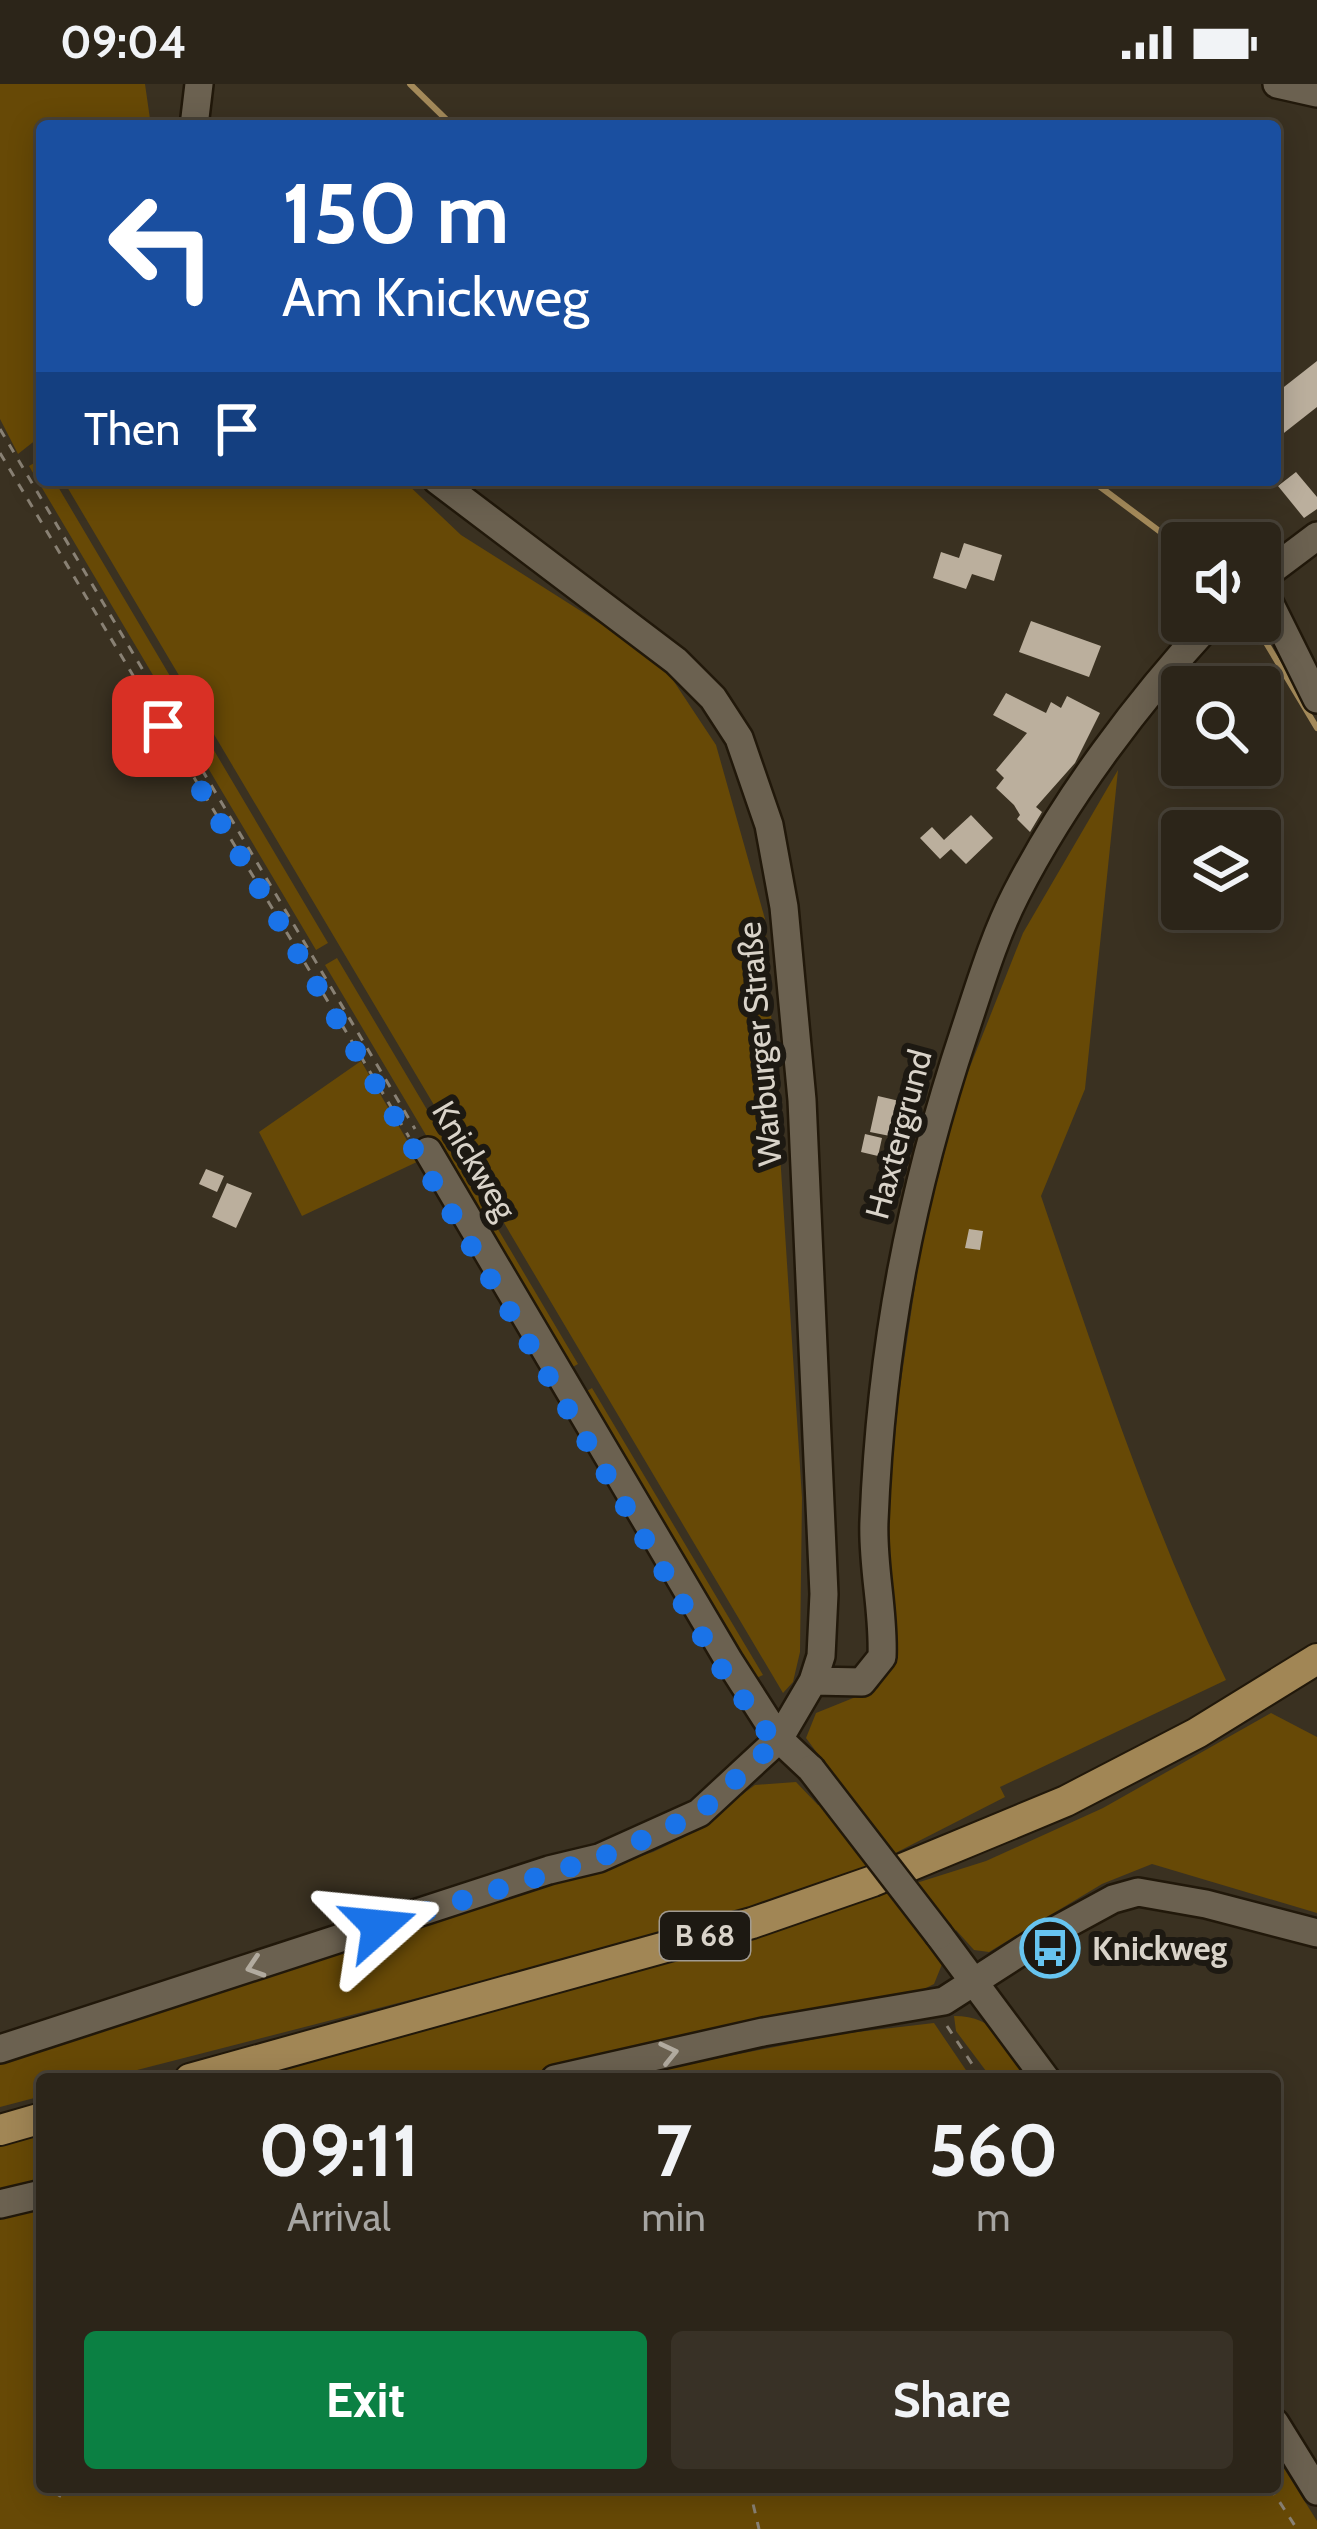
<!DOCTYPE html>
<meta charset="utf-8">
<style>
:root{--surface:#2c2519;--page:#383126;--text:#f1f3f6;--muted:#a6a5a2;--line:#484238;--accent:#0b8043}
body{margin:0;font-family:Cabin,sans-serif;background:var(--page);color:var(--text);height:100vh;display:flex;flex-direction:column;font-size:45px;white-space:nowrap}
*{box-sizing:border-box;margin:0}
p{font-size:39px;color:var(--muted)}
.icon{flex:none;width:66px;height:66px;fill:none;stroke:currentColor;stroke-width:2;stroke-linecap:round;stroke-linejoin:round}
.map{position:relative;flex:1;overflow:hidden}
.panel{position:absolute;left:36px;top:1989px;width:1245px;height:420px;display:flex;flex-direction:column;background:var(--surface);border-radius:12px;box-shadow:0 6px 30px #0003,0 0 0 3px var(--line)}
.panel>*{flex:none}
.top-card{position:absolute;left:36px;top:36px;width:1245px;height:366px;border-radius:12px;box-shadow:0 6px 30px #0003,0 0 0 3px var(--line);background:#1a4fa0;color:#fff;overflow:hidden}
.tools{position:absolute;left:1161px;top:438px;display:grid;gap:24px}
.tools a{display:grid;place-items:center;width:120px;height:120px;border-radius:12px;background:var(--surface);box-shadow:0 6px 30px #0003,0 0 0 3px var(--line);font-size:60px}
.pin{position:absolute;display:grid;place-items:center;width:102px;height:102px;color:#fff;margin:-51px;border-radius:24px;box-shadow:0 6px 18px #0006}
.me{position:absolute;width:132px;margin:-66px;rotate:72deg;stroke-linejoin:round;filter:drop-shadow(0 0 9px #0008)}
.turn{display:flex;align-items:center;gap:42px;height:252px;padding:0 48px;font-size:54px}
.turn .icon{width:156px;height:156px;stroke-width:2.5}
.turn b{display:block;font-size:84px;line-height:102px}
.then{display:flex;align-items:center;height:114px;padding:0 48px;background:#0003;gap:24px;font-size:45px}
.eta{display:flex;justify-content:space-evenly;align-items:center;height:204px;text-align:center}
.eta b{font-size:72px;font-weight:700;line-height:84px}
.button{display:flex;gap:24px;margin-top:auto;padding:24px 48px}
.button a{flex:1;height:138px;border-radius:12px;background:var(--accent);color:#fff;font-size:48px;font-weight:700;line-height:138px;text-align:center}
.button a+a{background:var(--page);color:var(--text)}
.status{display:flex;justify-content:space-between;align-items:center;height:84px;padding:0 60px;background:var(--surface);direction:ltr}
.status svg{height:33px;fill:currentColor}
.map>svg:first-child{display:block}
.green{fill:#674906}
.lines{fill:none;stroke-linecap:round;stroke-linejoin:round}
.stream{stroke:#a48a5a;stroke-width:6}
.building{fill:#bbaf9d}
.minor-casing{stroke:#21180a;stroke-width:32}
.major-casing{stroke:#21180a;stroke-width:34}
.path{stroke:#898174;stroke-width:3;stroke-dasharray:9 9;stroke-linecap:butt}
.minor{stroke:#6b6150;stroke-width:27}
.major{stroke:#a18655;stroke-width:30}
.minor-bridge-casing{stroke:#21180a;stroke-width:32;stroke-linecap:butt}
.minor-bridge{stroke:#6b6150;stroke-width:27}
.oneway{stroke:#b2ab9f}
.route{stroke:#1a73e8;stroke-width:21;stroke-dasharray:0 37.8}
.labels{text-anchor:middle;stroke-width:12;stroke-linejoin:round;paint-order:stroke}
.shield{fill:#1d1912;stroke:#a19b92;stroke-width:3}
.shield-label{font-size:30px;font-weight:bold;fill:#d9d3c9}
.street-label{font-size:33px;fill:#d9d3c9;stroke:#1d1912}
.poi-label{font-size:33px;font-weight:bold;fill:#d9d3c9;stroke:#1d1912;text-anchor:start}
</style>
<div class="status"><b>09:04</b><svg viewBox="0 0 49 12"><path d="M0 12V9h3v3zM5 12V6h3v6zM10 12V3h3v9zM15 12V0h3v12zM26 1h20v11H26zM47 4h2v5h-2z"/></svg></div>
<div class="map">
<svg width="1317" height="2445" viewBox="0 0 1317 2445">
<rect width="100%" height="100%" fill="#3a3121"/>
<!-- green -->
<path class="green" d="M0,0h145l6,42h-109v319l-5,-6 -19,15 -18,-35z
M41,375l1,21h12l274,463 -12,7 -287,-484z
M63,396h340l58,55 200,127 55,83 49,174 37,579 -2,154 -7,30 -10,11z
M1118,686l-33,319 -44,107c56,164 109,328 185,484l-226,107 5,10 -137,70 -119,46 -647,166h-60v17l-42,11v-44l653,-211 31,-15 71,-52 41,-3 22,23 31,-9 -43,-58 10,-25 62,-25 13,-29 -4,-139 12,-126 23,-154 38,-148 63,-159z
M337,874l241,406 -12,7 -241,-406z
M361,977l58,100 -117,55 -43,-84z
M592,1304l171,287 -11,5 -172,-285z
M1271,1629l46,24v176l-165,-49 -50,20 -113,68 -15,-2 -18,-20 -22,54 -26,13 -132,20 -274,62h-263l519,-146 228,-72 117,-53z
M954,1932c44,0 54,30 77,63h-39l-36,-48z
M934,1939l38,56h-359l227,-45z
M42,2050v49l-42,9v-46z
M42,2119v284h1233v-33l42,67v8h-1317v-317z"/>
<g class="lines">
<!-- stream -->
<path class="stream" d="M410,0l43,42
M1084,396l11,3 87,65
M1253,537l64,107"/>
</g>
<!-- building -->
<path class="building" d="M1317,277v46l-42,33v-46z
M1296,388l21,25v12l-13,9 -26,-32z
M964,459l38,12 -8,26 -22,-7 -6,15 -33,-11 8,-26 18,6z
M1031,537l70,25 -12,31 -70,-25z
M1006,609l40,20 5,-11 10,6 6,-12 33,17 -25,50 -39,44 6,5 -12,20 -13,-13 3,-4 -6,-10 -18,-17 8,-10 -8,-8 31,-37 -34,-18z
M971,731l22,23 -27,26 -15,-15 -11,10 -20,-21 12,-11 12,13z
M878,1012l30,7 -8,35 -30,-6z
M865,1050l17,4 -4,18 -17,-4z
M206,1085l18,7 -7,16 -18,-8z
M227,1099l25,10 -16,35 -24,-11z
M969,1145l14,2 -3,19 -15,-2z"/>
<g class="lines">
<defs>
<path id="minor" d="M1277,0l40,9
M194,42l5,-42
M1260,495l57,-43
M1260,500l57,115
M428,1067l301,510 50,78 32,30
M813,1597l49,1 20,-25c2,-46 -10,-91 -8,-136 7,-175 36,-326 91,-491 15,-45 29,-93 51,-136 49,-96 123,-194 196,-273
M939,1851l107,144
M0,1965l549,-179 50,-12 100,-45 80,-74 34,-58 8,-25 3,-62 -22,-494 -18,-193 -15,-82 -30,-87 -26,-40 -37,-37 -239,-181
M555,1995l208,-47 181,-31 101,-65 68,-37 25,-7 68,12 111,29
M0,2120l42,-10
M1275,2339l42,68"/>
<path id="major" d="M190,1995l562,-156 121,-42 193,-80 131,-68 120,-74
M0,2046l42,-12"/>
</defs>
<!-- minor casing -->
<use href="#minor" class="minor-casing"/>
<!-- major casing -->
<use href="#major" class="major-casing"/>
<!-- path -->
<path class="path" d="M0,345l415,700
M0,369l409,684
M947,1942l35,53
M1275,2302l9,14
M749,2403l10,42
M1270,2403l27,42
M59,2413l5,-10"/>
<!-- minor -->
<use href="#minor" class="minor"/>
<!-- major -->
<use href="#major" class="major"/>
<defs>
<path id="minor-bridge" d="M811,1685l128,166"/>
</defs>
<!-- minor-bridge casing -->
<use href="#minor-bridge" class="minor-bridge-casing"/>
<!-- minor-bridge -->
<use href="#minor-bridge" class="minor-bridge"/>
</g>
<!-- one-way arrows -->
<defs><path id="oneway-chevron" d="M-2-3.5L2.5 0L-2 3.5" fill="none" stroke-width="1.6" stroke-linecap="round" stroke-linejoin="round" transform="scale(3)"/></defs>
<g class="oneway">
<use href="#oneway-chevron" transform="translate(255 1883) rotate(162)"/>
<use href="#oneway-chevron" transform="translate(669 1969) rotate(-13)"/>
</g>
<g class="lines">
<!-- route -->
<path class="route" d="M163,642l558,942 48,67 10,4 -80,74 -55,26 -45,19 -220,68"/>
</g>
<!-- icons -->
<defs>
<symbol id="bus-ring" viewBox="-11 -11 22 22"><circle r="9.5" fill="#1d1912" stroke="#67c4ef" stroke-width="1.5"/><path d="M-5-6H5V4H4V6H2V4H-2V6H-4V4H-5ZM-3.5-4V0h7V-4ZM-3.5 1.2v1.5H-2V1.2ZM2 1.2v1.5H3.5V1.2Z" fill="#67c4ef"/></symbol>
</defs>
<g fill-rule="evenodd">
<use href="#bus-ring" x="1017" y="1831" width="66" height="66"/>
</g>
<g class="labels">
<!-- shield labels -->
<rect class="shield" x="660" y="1828" width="90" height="48" rx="9"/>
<g class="shield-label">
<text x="705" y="1862">B 68</text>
</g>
<!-- street labels -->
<g class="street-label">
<text transform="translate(759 960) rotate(-95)" y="12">Warburger Straße</text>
<text transform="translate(898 1050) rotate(-75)" y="12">Haxtergrund</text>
<text transform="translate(475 1076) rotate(59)" y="12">Knickweg</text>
</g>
<!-- poi labels -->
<g class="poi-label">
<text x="1092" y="1876">Knickweg</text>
</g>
</g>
</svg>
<div class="tools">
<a><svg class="icon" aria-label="sound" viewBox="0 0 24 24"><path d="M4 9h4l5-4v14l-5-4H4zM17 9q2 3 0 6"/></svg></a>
<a><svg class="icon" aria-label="search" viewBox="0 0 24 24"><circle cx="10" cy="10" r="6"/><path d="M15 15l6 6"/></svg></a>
<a><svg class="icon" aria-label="layers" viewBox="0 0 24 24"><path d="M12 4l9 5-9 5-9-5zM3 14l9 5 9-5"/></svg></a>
</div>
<div class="pin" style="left:163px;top:642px;background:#d93025"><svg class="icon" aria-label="arrive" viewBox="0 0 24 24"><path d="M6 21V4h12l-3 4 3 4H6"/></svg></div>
<svg class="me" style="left:379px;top:1842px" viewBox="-20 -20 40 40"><path d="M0-17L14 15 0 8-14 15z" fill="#1a73e8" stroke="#fff" stroke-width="4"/></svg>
<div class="top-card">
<div class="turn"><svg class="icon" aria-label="left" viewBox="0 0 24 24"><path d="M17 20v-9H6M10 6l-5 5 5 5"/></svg><div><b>150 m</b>Am Knickweg</div></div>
<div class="then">Then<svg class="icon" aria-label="arrive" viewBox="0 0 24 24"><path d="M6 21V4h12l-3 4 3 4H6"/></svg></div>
</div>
<section class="panel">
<div class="eta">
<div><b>09:11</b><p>Arrival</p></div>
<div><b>7</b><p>min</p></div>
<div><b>560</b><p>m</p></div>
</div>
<div class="button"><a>Exit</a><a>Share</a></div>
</section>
</div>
